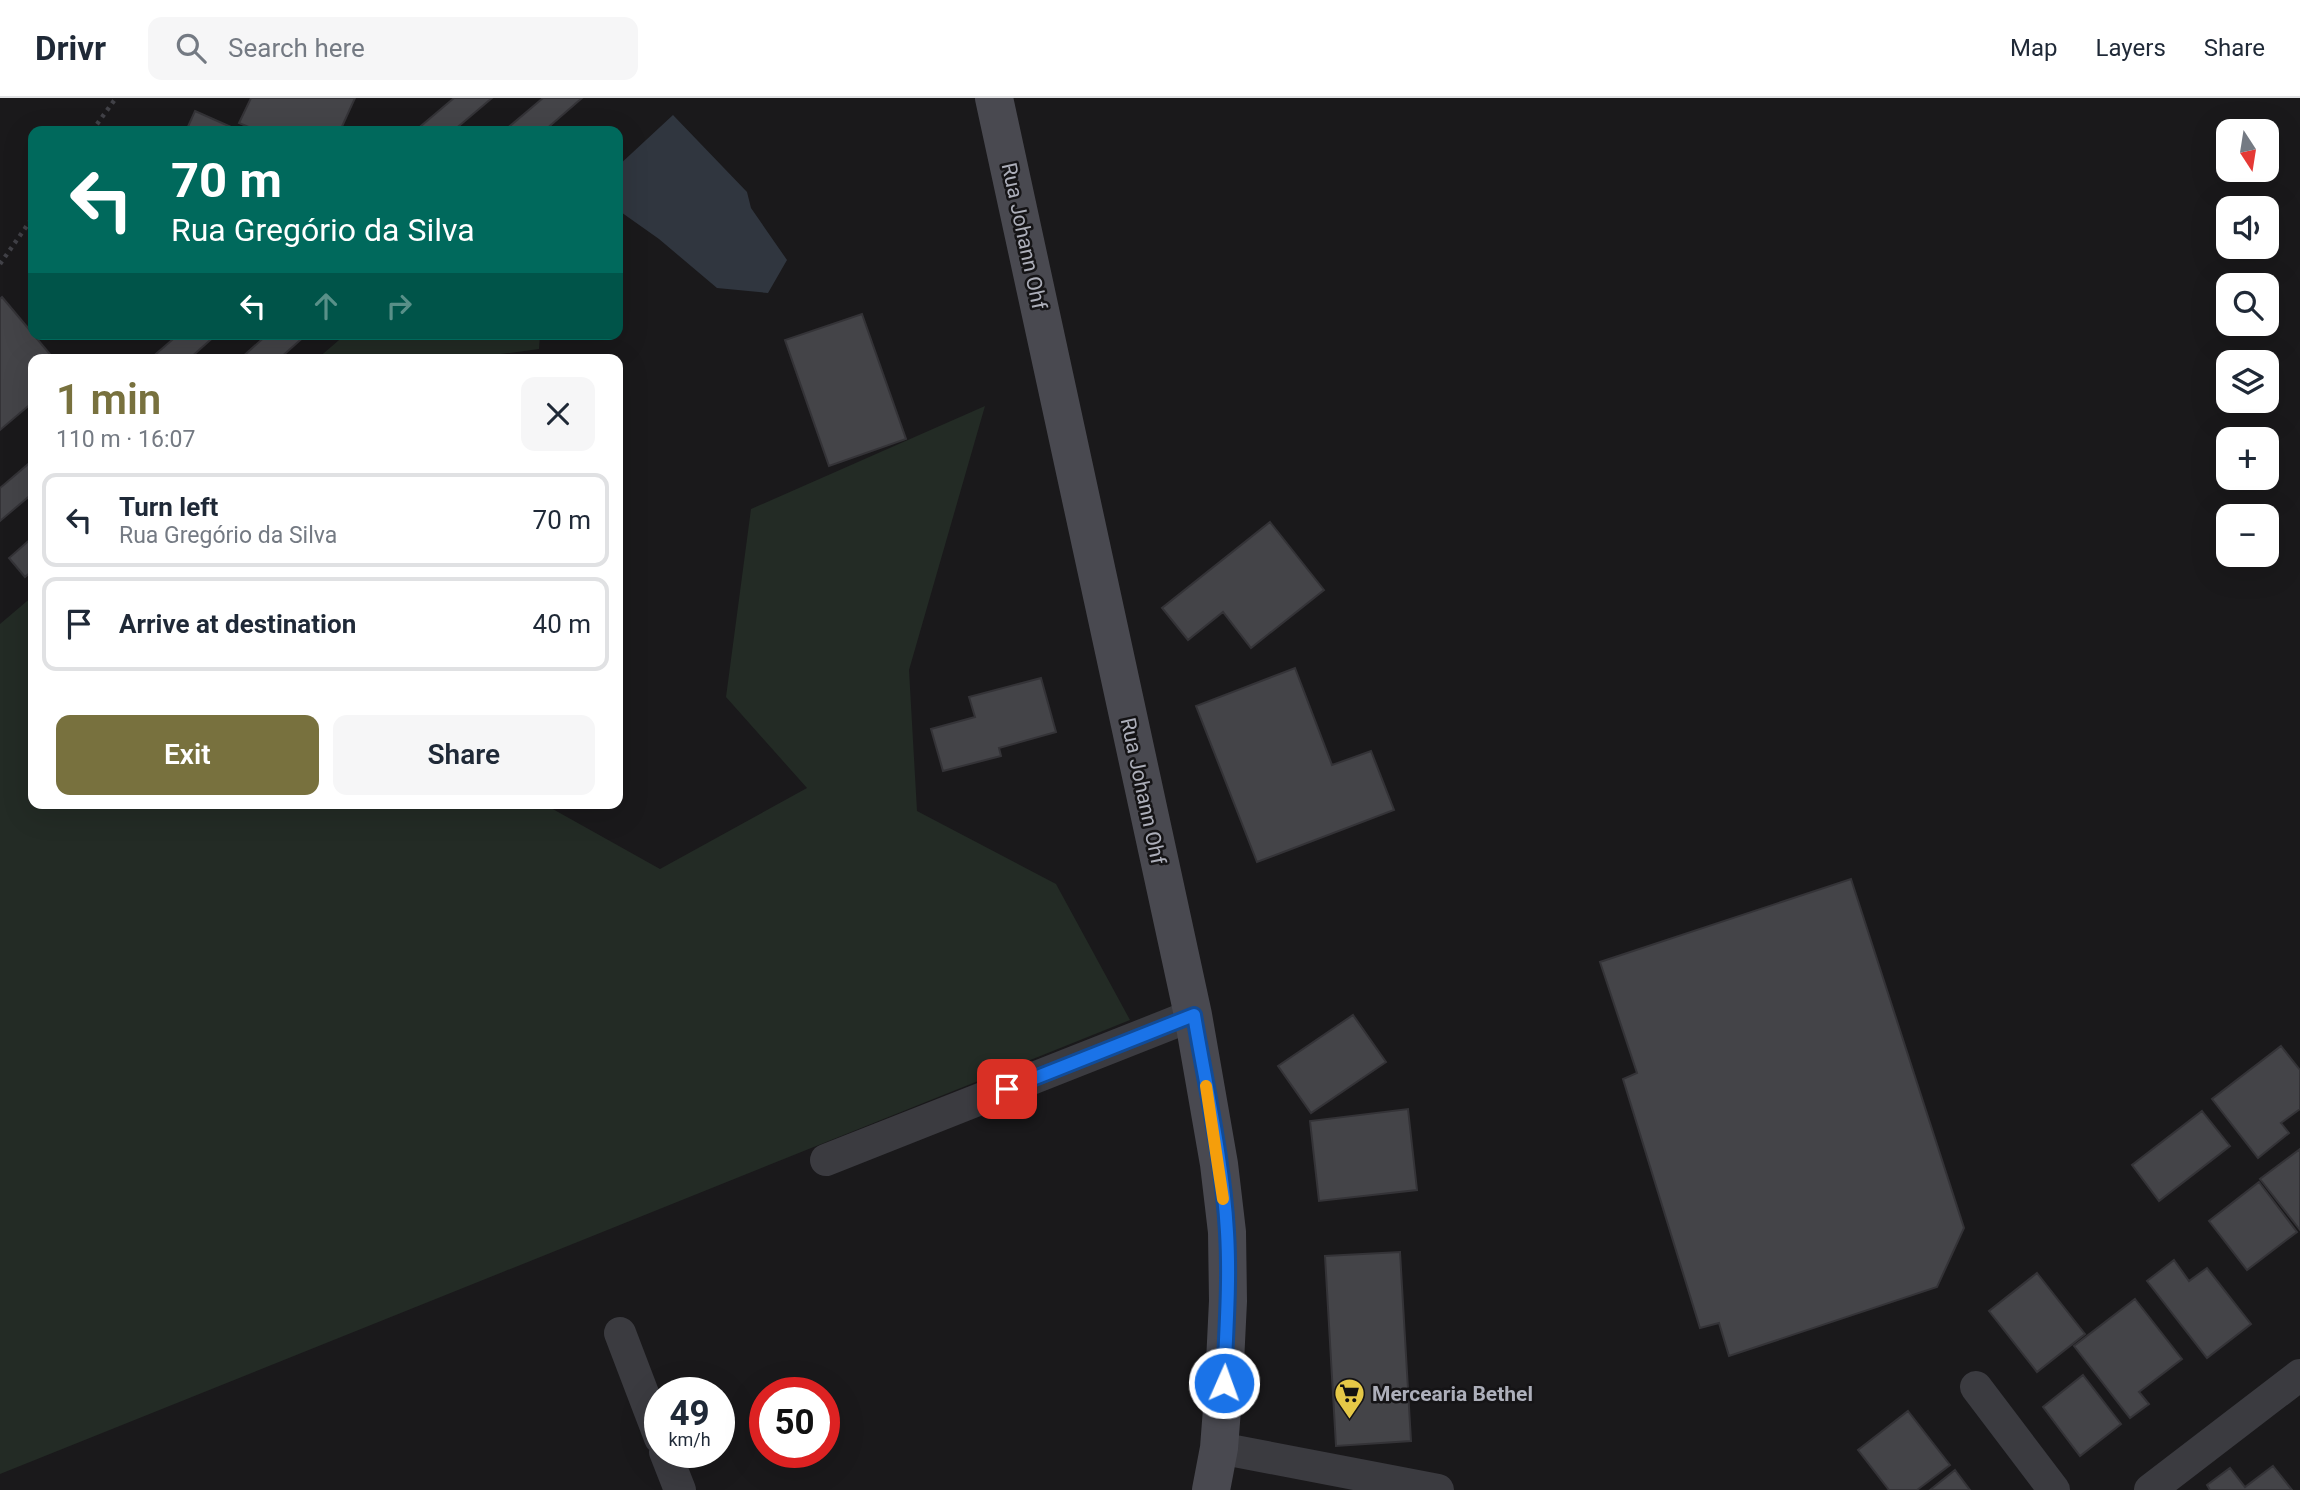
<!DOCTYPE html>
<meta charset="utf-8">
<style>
:root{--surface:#fff;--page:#f6f6f7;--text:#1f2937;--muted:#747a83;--line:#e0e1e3;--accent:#78713e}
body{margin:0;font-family:Roboto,sans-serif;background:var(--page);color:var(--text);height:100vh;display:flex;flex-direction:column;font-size:26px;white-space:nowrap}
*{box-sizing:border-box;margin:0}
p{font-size:23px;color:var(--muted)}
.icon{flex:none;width:38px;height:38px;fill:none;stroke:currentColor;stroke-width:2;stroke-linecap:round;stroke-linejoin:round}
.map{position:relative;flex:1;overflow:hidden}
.details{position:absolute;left:28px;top:256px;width:595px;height:455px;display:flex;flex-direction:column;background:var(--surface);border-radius:14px;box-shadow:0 7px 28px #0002}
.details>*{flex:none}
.top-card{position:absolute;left:28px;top:28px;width:595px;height:214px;border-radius:14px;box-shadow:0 7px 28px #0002;background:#00695c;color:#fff;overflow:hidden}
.needle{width:46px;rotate:168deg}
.buttons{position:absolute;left:2216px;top:21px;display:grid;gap:14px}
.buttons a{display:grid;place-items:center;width:63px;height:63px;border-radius:14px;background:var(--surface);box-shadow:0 7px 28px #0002;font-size:35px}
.speed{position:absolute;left:644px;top:1279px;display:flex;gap:14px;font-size:35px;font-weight:700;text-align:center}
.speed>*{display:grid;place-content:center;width:91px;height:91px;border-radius:50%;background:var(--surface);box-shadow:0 7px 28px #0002;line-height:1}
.speed small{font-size:18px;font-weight:400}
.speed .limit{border:10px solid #d22;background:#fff;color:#111}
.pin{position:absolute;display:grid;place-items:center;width:60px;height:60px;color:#fff;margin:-30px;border-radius:14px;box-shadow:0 4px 10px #0006}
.me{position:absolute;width:77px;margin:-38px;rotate:2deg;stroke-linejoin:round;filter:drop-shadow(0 0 5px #0008)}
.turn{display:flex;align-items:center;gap:24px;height:147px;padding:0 28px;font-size:32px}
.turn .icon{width:91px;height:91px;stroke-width:2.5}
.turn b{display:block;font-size:49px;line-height:60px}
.lanes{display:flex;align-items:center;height:66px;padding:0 28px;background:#0003;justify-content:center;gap:35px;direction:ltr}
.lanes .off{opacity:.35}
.round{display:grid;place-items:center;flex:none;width:74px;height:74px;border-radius:14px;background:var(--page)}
.overview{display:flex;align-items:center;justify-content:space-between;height:119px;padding:0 28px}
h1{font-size:42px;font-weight:600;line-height:52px;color:var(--accent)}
.primary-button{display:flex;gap:14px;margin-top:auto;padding:14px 28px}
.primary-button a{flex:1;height:80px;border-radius:14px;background:var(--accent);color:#fff;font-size:28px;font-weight:600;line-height:80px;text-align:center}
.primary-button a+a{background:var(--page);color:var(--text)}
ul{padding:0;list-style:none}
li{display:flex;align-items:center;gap:21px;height:94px;margin:0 14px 10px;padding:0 14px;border:4px solid var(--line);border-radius:14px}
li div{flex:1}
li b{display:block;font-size:26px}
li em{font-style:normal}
header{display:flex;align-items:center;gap:42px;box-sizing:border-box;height:98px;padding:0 35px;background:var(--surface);border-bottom:2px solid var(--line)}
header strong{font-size:33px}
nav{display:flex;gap:38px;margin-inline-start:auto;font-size:24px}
.search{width:490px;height:63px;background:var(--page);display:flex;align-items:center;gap:18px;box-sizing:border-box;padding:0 24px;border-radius:14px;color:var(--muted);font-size:26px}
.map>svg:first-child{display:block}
.green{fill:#232b25}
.water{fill:#30363f}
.building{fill:#444448;stroke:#343337;stroke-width:2}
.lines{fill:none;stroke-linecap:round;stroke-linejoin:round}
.path{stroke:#414147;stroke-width:4.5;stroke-dasharray:3.5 5;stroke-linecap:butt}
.street{stroke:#3b3b40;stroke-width:32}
.secondary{stroke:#494950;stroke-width:38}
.route-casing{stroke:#114b97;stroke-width:18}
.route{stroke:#1a73e8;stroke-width:12}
.slow{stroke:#f59e0b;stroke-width:12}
.labels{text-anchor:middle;stroke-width:5;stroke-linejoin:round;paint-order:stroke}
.street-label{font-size:21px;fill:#adafba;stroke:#151416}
.poi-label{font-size:21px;font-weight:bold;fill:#adafba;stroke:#151416;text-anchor:start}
</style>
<header>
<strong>Drivr</strong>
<div class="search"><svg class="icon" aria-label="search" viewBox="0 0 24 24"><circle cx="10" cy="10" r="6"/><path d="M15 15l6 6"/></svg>Search here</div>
<nav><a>Map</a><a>Layers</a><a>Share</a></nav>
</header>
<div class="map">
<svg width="2300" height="1392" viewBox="0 0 2300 1392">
<rect width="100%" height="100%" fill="#1a191b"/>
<!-- green -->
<path class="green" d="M346,236h194l-1,15 -75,10h-147z
M985,308l-76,264 8,141 139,73 74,136 -1130,454v-850l33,-28v207h509l118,66 147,-81 -81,-91 25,-188z"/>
<!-- water -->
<path class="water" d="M673,17l74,77 4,16 36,52 -19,33 -51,-5 -58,-49 -41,-29v-44z"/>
<!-- building -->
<path class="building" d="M251,0h104l-15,33h-82l-19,-8z
M454,0h38l-39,33h-38z
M543,0h39l-38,33h-40z
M195,13l45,20h-54z
M2,199l52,62h-21v43l-33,28v-131z
M862,216l44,125 -77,27 -44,-126z
M179,236h38l-28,25h-39z
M268,236h39l-28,25h-39z
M33,362v33l-33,28v-33z
M1270,424l54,68 -73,58 -28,-36 -35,28 -26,-32z
M33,439v33l-8,7 -16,-19z
M1295,570l37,97 39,-14 23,59 -137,52 -61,-156z
M1041,580l15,54 -57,16 2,8 -58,15 -12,-42 44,-12 -6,-20z
M1851,781l113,349 -27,59 -208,69 -10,-33 -19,5 -77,-249 14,-6 -37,-111z
M1353,917l33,47 -75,51 -33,-47z
M2281,948l19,24v39l-19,14 8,10 -31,25 -46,-59z
M1408,1011l9,81 -98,11 -9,-80z
M2202,1013l28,35 -71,55 -27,-36z
M2300,1051v81l-40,-51z
M2259,1084l38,50 -50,38 -38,-49z
M1400,1154l11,189 -75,5 -11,-190z
M2174,1162l15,21 18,-13 44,56 -44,34 -60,-77z
M2037,1175l48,61 -48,38 -48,-61z
M2135,1201l47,60 -43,33 10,12 -19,14 -56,-72z
M2083,1277l38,49 -41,32 -37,-49z
M1908,1313l42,54 -33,25h-28l-31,-40z
M2273,1368l19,24h-82l-3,-5 23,-17 15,19z
M1955,1372l15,20h-40z"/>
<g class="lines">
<!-- path -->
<path class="path" d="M92,33l24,-33
M0,166l33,-47"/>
<!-- street -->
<path class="street" d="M826,1062l367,-145
M620,1235l40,105
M1976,1289l78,103
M1219,1350l219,42
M665,1354l15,38
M2150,1392l150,-115"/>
<!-- secondary -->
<path class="secondary" d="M994,0l199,917 26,149 8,68 1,69 -4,82 -5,65 -8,42"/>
</g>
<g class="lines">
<defs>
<path id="route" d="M1007,991l187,-74c12,72 29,145 33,217 3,50 -1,101 -3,151"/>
</defs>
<!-- route casing -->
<use href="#route" class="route-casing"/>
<!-- route -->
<use href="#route" class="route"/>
<!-- slow -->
<path class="slow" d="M1206,988l17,113"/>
</g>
<!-- icons -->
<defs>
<symbol id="supermarket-pin" viewBox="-11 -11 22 30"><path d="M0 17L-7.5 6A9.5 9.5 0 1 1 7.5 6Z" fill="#e5c847" stroke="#151416"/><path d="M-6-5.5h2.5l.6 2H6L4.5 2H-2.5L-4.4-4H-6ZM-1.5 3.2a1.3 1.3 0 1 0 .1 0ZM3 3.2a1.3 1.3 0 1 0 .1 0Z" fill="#111"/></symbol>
</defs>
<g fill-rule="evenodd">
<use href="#supermarket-pin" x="1332" y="1278" width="35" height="47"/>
</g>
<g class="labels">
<!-- street labels -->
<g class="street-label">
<text transform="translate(1024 138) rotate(78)" y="7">Rua Johann Ohf</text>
<text transform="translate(1143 693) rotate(78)" y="7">Rua Johann Ohf</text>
</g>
<!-- poi labels -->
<g class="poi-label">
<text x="1372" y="1303">Mercearia Bethel</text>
</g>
</g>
</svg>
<div class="buttons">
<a><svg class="needle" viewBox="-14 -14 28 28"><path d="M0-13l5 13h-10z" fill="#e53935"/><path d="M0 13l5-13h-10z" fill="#747a83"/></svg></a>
<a><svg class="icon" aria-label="sound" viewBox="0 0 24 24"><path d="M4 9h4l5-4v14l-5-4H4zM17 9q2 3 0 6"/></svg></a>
<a><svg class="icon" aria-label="search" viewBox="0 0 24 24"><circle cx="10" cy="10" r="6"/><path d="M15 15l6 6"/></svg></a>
<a><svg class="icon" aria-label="layers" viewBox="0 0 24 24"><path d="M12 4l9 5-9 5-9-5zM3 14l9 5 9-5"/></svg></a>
<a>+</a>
<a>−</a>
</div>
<div class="speed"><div>49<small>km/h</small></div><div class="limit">50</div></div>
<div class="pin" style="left:1007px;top:991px;background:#d93025"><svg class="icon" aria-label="arrive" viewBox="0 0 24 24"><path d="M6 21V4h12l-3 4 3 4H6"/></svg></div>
<svg class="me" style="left:1224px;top:1285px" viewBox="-20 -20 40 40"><circle r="17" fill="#1a73e8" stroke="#fff" stroke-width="3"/><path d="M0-11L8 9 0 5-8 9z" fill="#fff"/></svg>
<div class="top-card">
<div class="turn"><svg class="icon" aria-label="left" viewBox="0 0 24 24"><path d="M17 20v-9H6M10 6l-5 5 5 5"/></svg><div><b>70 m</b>Rua Gregório da Silva</div></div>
<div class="lanes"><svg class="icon" aria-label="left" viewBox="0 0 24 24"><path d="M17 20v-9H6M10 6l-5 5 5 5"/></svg><svg class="icon off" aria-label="ahead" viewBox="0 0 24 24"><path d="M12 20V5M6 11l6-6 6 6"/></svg><svg class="icon off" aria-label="right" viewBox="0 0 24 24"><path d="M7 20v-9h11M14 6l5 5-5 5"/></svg></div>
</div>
<section class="details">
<div class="overview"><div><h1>1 min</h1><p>110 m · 16:07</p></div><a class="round"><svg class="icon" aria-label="close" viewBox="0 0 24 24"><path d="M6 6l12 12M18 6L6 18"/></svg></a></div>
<ul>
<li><svg class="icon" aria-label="left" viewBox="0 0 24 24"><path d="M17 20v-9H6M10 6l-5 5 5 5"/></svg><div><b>Turn left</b><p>Rua Gregório da Silva</p></div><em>70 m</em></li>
<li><svg class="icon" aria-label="arrive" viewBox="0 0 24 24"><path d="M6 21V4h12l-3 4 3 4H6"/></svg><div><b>Arrive at destination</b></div><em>40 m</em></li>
</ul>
<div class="primary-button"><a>Exit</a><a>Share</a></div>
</section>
</div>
